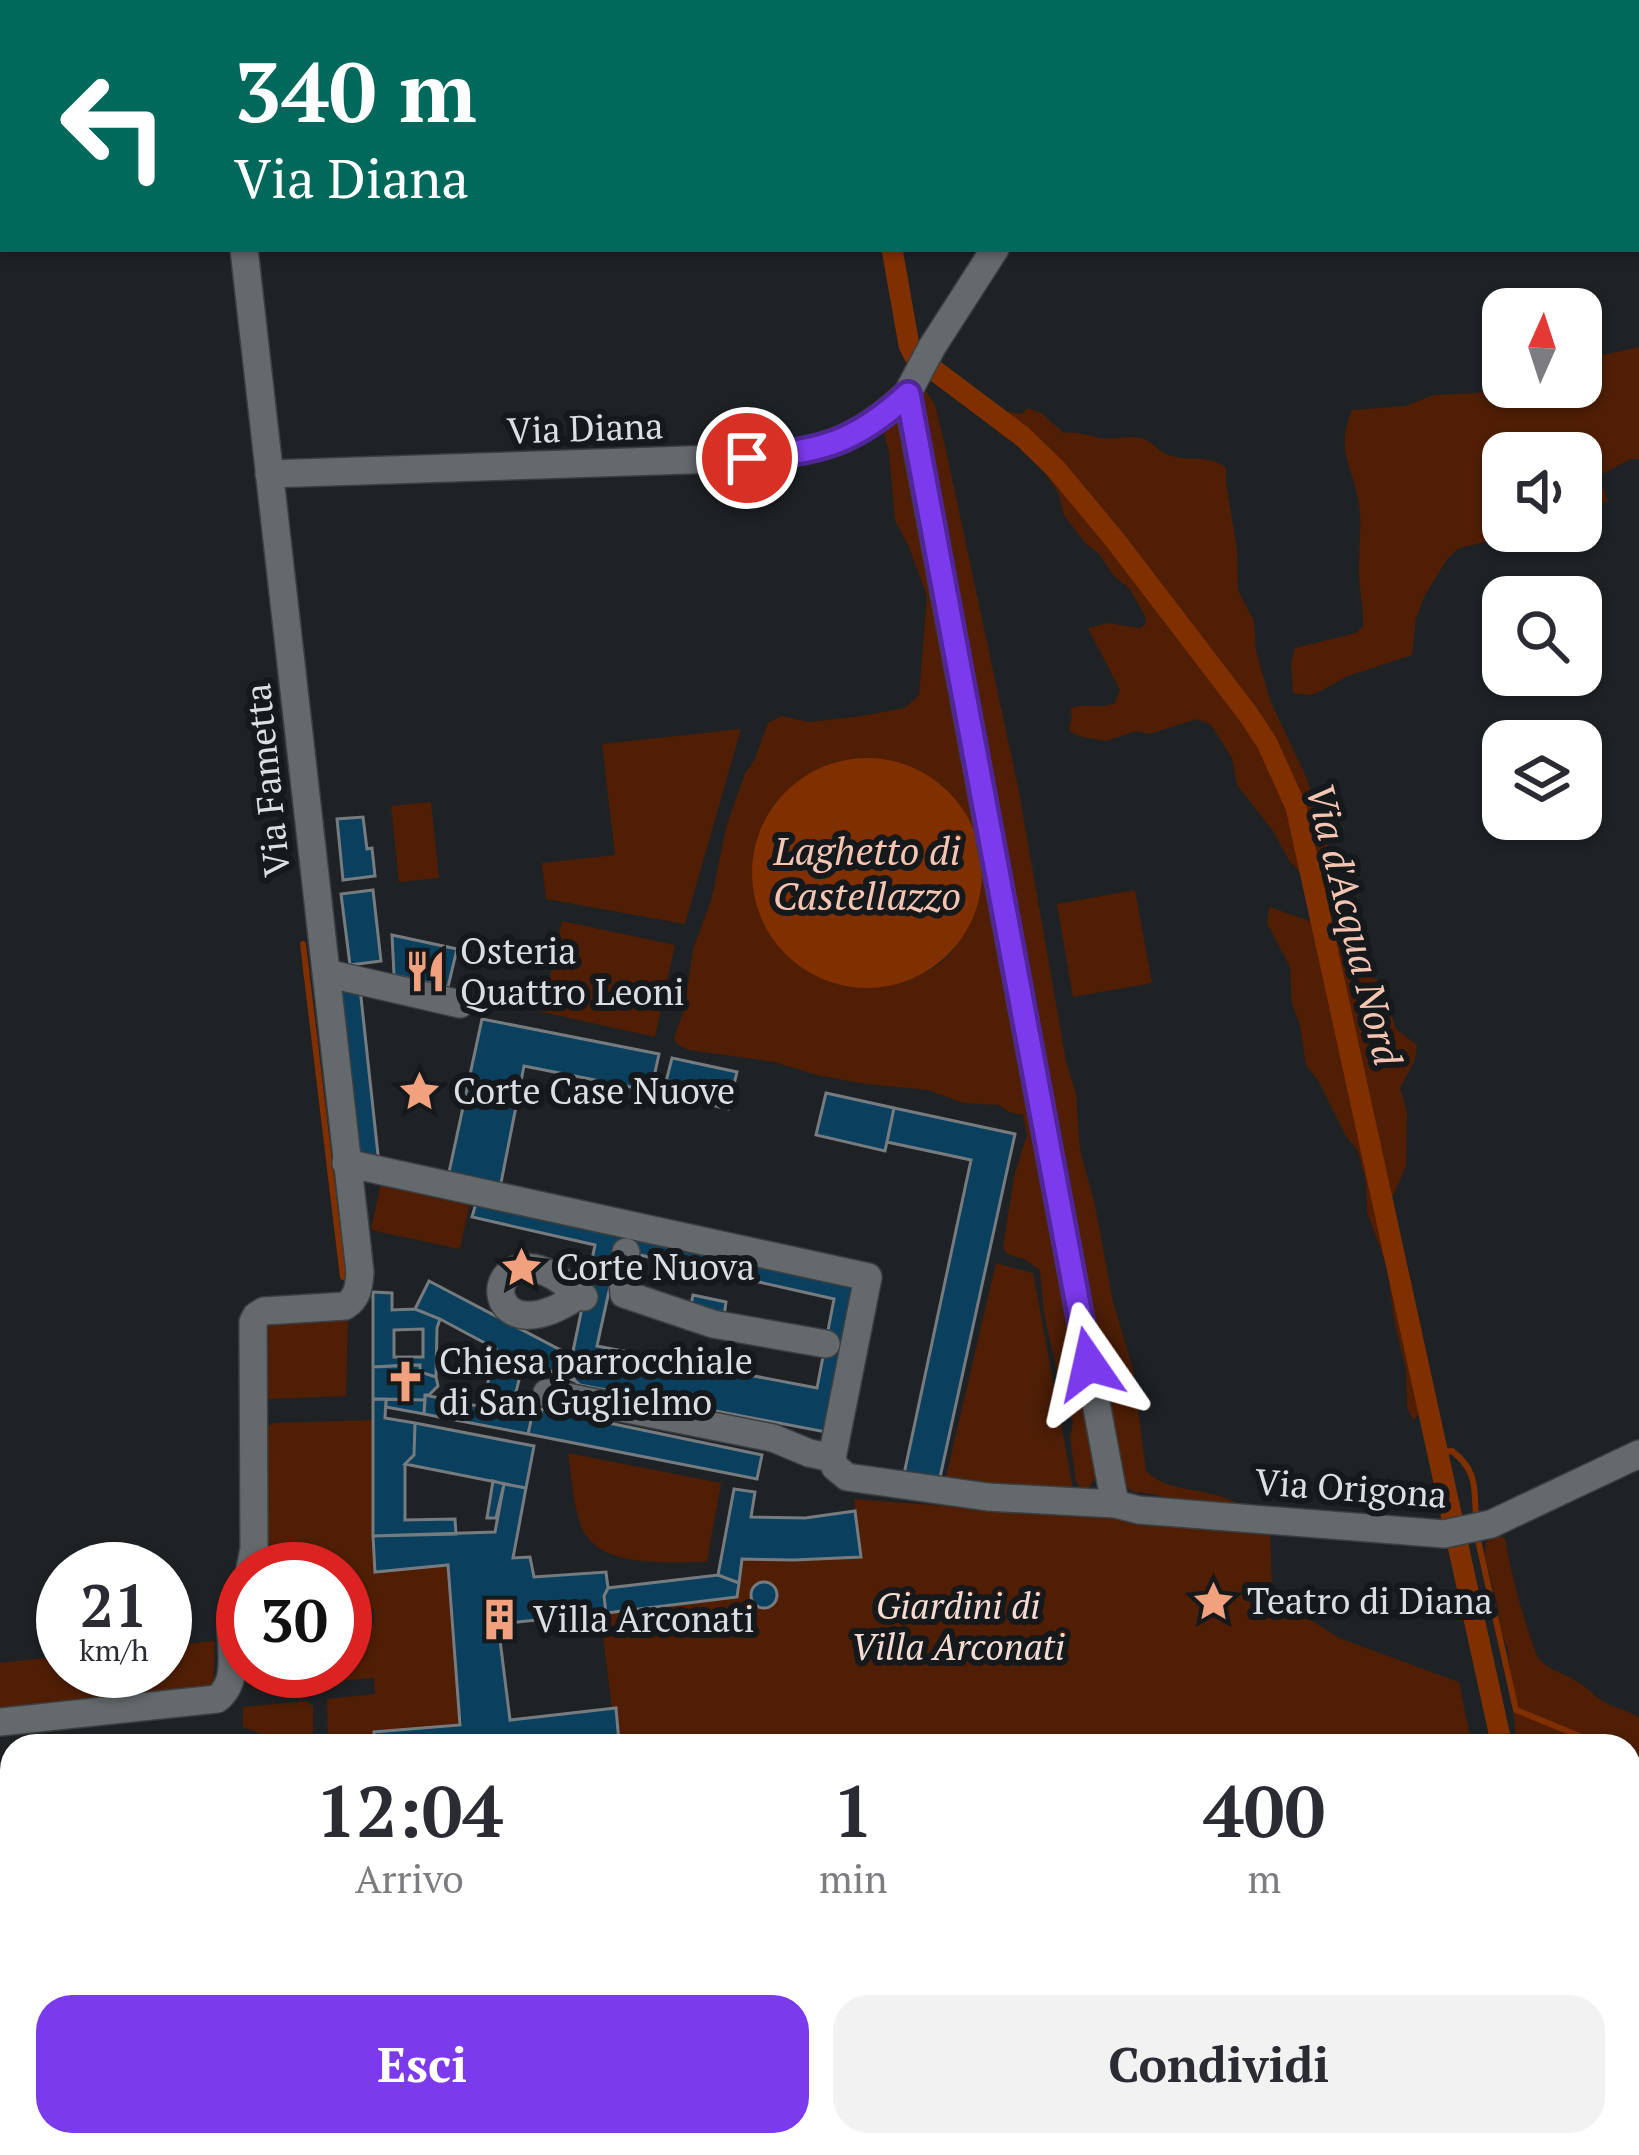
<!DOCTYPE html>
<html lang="it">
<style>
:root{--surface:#fff;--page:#f2f2f3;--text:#2b2b33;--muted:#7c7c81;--accent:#7c3aed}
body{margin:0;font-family:"PT Serif",serif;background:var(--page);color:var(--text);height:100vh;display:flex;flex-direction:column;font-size:45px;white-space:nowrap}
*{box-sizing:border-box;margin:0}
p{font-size:39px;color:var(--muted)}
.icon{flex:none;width:66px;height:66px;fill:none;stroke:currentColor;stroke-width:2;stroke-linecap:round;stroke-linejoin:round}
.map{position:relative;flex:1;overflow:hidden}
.drawer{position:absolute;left:0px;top:1734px;width:1641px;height:423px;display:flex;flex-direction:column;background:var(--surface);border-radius:36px 36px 0 0;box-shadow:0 3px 9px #0004}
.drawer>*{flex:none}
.guide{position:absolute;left:0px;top:0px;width:1641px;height:252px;box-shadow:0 3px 9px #0004;background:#00695c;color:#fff;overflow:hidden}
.needle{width:78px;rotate:3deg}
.tools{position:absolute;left:1482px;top:288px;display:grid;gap:24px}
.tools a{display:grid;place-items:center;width:120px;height:120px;border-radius:24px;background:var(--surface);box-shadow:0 3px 9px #0004;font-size:60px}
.speed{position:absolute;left:36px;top:1542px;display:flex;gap:24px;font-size:60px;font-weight:700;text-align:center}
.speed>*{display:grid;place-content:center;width:156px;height:156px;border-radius:50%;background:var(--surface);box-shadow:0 3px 9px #0004;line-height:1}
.speed small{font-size:30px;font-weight:400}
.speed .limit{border:18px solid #d22;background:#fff;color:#111}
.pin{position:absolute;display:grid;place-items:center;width:102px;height:102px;color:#fff;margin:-51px;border:6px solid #fff;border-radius:50%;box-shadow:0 3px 12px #0007}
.me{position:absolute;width:132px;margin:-66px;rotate:349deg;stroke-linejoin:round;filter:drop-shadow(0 0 9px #0008)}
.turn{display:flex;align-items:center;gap:42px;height:252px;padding:0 36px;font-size:54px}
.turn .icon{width:156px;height:156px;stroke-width:2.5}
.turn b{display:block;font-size:84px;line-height:102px}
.eta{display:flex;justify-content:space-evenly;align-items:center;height:204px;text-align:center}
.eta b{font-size:72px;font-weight:700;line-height:84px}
.primary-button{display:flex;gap:24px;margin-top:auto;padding:24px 36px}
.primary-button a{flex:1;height:138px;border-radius:36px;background:var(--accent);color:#fff;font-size:48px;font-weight:700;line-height:138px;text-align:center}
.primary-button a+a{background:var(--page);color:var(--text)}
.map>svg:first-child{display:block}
.green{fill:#4f1e05;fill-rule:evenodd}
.water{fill:#802f00}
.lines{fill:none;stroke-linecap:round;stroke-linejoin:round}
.stream{stroke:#802f00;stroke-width:6}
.canal{stroke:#802f00;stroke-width:21}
.building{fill:#0a405d;stroke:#767b7f;stroke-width:3;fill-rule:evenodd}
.minor-casing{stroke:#3b3f41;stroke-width:30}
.minor{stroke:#64696c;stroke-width:27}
.route-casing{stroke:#51269a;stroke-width:30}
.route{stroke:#7c3aed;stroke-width:21}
.labels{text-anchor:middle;stroke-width:12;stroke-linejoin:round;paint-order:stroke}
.street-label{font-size:36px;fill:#dcdfe1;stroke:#15191c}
.poi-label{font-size:36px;fill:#dcdfe1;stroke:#15191c;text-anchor:start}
.park-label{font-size:36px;font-style:italic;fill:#f5dcd2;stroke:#15191c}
.water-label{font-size:39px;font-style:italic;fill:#f5c5b2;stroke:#15191c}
</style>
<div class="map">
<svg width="1639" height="2155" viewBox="0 0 1639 2155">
<rect width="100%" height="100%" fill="#1e2225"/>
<!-- green -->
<path class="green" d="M1639,347v112h-8l-33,17 10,25 -27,9v-57h-78v78h12l-18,8 -38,9 -11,10 -23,37 -9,23 -4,37 -64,21 -29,16 -9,3 -17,-2 -2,-30 4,-15 61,-15 7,-6c1,-20 -4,-37 -4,-57 0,-19 2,-39 1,-58 -3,-40 -27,-59 -8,-102l53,-4 29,-11 43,-2 35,-6h69v-27z
M926,391l9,14 10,41 74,346 47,269 10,33 4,56 15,55 18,97 20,67 13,102c24,24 64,15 92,33l-58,-2 -27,-8 -19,-2 -11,-7 -4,-38 -200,-1045z
M972,405l49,9 7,-6 13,5 23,20c16,-3 30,6 47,6 12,-1 25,-5 37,2 9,5 13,13 24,15 20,6 37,-2 54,12v15l11,66 1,41 16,31 2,30 14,49 37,79 18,62 12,19 6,48 -23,-17 -30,-29 -17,-31 -36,-46 -5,-27 -21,-33 -14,-6 -47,15 -14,-3 -30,10 -24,-4 -13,-6 3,-15 -2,-7c14,-7 30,1 45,-6l5,-13 -32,-62 20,-5 32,5 6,-4 -1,-8 -16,-28 -15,-12 -15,-22 -14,-11 -21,-28 -6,-23 -19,-27 -11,-13 -28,-18z
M906,415l136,754c1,41 14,68 22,106 4,23 -1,47 10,69l23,131 -9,14 -8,-1 -4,-7 -6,-44 3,-14 -16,-51 -13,-59 -4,-43 -16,-11 -17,-5 -4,-7 11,-70 13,-42 -4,-20 -14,-3 -10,-7 -36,-2 -35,-13 -62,-6 -49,-9 -43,-13 -85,-12 -12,-6 -3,-5 11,-32 8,-58 18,-48 15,-73 19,-55 9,-12 14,-38 14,-7 27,6 52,-6 44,-8 14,-13 8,-99 -18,-49 -14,-27 -6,-68 -5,-19 13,-17zM940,784c51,47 55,116 11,169 -13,15 -31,22 -48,30z
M741,729l-56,195 -139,-25 -4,-36 73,-8 -13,-111z
M431,802l8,76 -40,4 -8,-76z
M1135,890l17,93 -79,14 -16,-93z
M1269,907l70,24c19,24 9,37 41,50l16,48 21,16 -2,15 -15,28 7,24 -1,54 -21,48 -1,18 31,144 3,39 -5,5 -6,-13 -1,-37 -11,-45 -8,-58 -20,-55 -1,-29 -8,-32 -12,-15 -27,-54 -13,-17 -6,-40 -8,-21 -2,-37 -23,-44z
M562,921l113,24 -20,92 -113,-25z
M381,1183l89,19 -10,47 -89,-19z
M996,1263l37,10 40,216 -82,-3 -45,-9z
M343,1317l5,5 -2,74 -78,3 -4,-5 1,-72z
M373,1420v116l2,35 73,-6 12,160 -85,7 -1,14h-46l-1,-47 48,-5 -1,-16 -47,4v-11h18v-43l29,-3v-15l-29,3v-44h-19l-1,-9 -11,1v8h-50v-137l2,-5 8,-4z
M568,1453l153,30 -14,79c-42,-1 -114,9 -128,-42 -6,-21 -8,-46 -11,-67z
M854,1499l265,20 151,8 2,59 26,26 41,26 120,44 13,64h-896l42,-5 -2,-32 -4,-1 -12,-95 137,-16 5,-38 52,1 66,-4z
M1501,1536l5,4c0,16 25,109 34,120 8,9 23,13 33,19 12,6 21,17 31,23 12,7 23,7 35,16v437h-23l-3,-10h16v-399h-109l-5,-16 -7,-80 -8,-22 -2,-21 -13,-49 1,-15 4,-6z
M215,1641l-2,54 -213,21v-53l63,-7v15h102v-25z
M252,1671h61l1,9 -4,3 -56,6z
M307,1701l6,5v40h-49l-5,-13 -16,-6v-20z
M268,2145h1288l2,10h-1290z"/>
<!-- water -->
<path class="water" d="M752 873a115 115 0 1 1 230 0a115 115 0 1 1-230 0Z"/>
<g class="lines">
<!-- stream -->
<path class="stream" d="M1558,0l5,3
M1638,39l1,1
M303,944l40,333
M1438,1453l14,-2c26,20 22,37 24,67
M1478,1540l38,170 88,36
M208,1737l4,9
M1629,1756l10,4
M0,2058l12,-1
M243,2155v-10"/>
<!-- canal -->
<path class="canal" d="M847,0l1,3
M892,249l17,96 5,10 108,81 34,33 59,71 133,174 19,29 29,64 206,939
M1589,2145l2,10"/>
</g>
<!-- building -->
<path class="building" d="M363,817l4,32 5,-1 3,28 -32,4 -6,-61z
M373,890l8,71 -31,4 -9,-71z
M392,935l65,14 -9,38 -54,-12z
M334,983l26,5 19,176 -27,-16z
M482,1019l177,35 -8,37 -127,-25 -24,122 -52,-11z
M672,1058l65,14 -9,37 -65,-15z
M826,1093l68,15 -9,43 -69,-16z
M894,1108l121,26 -76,348 -35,-8 67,-314 -84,-18z
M478,1196l382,86 -29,151 -251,-48 -5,-4 -3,-25 23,-111 -123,-28zM618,1250l216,49 -17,89 -220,-42z
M429,1281l143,75 3,25 -51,-21 -13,52 21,4 -4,18 -104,-20 1,-19 57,12 14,-58 -56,-30 -25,-10z
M373,1292l19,1v17l23,-1 25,10 -3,9 -1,49 -16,-5v-7l-47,2zM423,1329v28h-29v-27z
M693,1295l33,7 -2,14 -34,-7z
M408,1365h12v7l16,5 2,9 -9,9h-4v5l-52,-1v-32z
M373,1399h13l-1,19 30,5 -1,32 -9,9v56l50,-1 1,15 -83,2z
M386,1399l39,1 -1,14 -38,-7z
M542,1409l220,46 -5,24 -229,-45 4,-18 8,1z
M415,1423l119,23 -8,42 -121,-24 9,-9z
M493,1481l11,3 -8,34h-9z
M504,1484l22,4 -13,70 17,-1 4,20 72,-5 2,16 -4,8 2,17 -108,11 12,96 106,-12 3,34 -43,4h-202v-14l86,-7 -12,-160 -73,7 -2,-36 122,-4z
M734,1489l21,3 -4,25 54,1 50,-7 6,46 -67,3 -52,-1 -3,24 -21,-8z
M718,1575l21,8 -2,14 -131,16 -2,-17 4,-8z
M751 1595a13 13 0 1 1 26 0a13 13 0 1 1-26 0Z"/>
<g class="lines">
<defs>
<path id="minor" d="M219,0v3
M1147,3l2,-3
M244,249l116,1023c-1,14 -2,26 -15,34l-81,5 -8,5 -3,6 1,227 -4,20
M907,394l25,-47 63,-98
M269,474l478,-16c72,-7 106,-13 160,-64l208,1110
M326,973l134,31
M346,1163l522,114 -36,181 3,9 12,10 141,20 127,7 24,6 305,24 47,-10 148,-70
M626,1252l-4,21 2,21 89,30 113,20
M579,1295c-88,61 -100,-36 -45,-27 19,4 34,19 50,29
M547,1393l226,45 36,15 23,5
M0,1722l217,-23c23,-18 13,-50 14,-76 1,-14 5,-25 12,-38"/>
</defs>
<!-- minor casing -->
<use href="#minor" class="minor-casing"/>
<!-- minor -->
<use href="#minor" class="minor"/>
</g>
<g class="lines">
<defs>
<path id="route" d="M747,458c72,-7 106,-13 161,-64l181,970"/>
</defs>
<!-- route casing -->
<use href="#route" class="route-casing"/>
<!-- route -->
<use href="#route" class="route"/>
</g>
<!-- icons -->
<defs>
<symbol id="restaurant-bare" viewBox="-9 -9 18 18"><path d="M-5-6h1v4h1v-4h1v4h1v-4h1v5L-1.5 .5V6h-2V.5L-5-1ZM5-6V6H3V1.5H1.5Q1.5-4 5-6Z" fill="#f2a17e" stroke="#15191c" stroke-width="2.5" paint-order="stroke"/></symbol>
<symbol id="sight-bare" viewBox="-9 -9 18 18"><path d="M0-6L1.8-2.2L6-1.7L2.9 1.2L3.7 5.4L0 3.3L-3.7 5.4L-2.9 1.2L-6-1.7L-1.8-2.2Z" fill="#f2a17e" stroke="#15191c" stroke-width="2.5" paint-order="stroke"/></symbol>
<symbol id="church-bare" viewBox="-9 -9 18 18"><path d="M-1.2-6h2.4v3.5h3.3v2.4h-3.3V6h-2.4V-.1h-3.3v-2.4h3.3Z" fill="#f2a17e" stroke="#15191c" stroke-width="2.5" paint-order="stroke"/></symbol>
<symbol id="building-bare" viewBox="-9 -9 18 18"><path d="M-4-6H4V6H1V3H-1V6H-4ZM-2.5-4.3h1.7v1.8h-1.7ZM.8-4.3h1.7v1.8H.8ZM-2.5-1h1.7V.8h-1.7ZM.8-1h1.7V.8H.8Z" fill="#f2a17e" stroke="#15191c" stroke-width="2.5" paint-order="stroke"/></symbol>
</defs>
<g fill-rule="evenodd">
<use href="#restaurant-bare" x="396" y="942" width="59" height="59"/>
<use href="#sight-bare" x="390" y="1062" width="59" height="59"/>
<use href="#sight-bare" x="492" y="1238" width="59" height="59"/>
<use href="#church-bare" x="376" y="1352" width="59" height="59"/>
<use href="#sight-bare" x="1184" y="1572" width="59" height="59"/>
<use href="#building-bare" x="470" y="1590" width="59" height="59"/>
</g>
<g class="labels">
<!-- street labels -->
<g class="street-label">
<text transform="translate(585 428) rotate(-2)" y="13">Via Diana</text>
<text transform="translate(267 780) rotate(-96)" y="13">Via Fametta</text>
<text transform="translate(1351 1488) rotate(4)" y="13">Via Origona</text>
</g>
<!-- poi labels -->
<g class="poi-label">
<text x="460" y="964">Osteria<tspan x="460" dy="41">Quattro Leoni</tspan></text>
<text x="453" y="1104">Corte Case Nuove</text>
<text x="556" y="1280">Corte Nuova</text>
<text x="439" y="1374">Chiesa parrocchiale<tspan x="439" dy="41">di San Guglielmo</tspan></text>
<text x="1247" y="1614">Teatro di Diana</text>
<text x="533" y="1632">Villa Arconati</text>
</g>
<!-- park labels -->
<g class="park-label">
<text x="958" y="1619">Giardini di<tspan x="958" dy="41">Villa Arconati</tspan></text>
</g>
<!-- water labels -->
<g class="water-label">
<text x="867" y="865">Laghetto di<tspan x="867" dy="45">Castellazzo</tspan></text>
<text transform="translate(1354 924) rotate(76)" y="14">Via d'Acqua Nord</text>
</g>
</g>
</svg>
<div class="tools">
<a><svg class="needle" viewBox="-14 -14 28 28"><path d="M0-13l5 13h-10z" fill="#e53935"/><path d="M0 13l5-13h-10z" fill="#7c7c81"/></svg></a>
<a><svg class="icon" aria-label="sound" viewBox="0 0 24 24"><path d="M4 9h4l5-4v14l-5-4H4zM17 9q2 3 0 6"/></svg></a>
<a><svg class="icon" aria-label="search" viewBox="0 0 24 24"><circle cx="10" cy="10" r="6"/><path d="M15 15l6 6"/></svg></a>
<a><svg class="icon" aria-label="layers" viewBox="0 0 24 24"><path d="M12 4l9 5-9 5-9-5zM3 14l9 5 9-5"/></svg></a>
</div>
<div class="speed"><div>21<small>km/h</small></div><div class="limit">30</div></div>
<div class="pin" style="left:747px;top:458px;background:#d93025"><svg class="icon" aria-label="arrive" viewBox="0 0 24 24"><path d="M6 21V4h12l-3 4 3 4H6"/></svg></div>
<svg class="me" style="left:1089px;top:1364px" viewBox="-20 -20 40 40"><path d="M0-17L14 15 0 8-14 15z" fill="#7c3aed" stroke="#fff" stroke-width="4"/></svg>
<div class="guide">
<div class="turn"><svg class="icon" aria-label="left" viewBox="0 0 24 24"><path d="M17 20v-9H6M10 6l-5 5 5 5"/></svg><div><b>340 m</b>Via Diana</div></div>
</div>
<section class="drawer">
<div class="eta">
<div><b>12:04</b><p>Arrivo</p></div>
<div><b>1</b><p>min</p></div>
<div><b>400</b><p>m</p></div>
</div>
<div class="primary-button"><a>Esci</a><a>Condividi</a></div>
</section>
</div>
